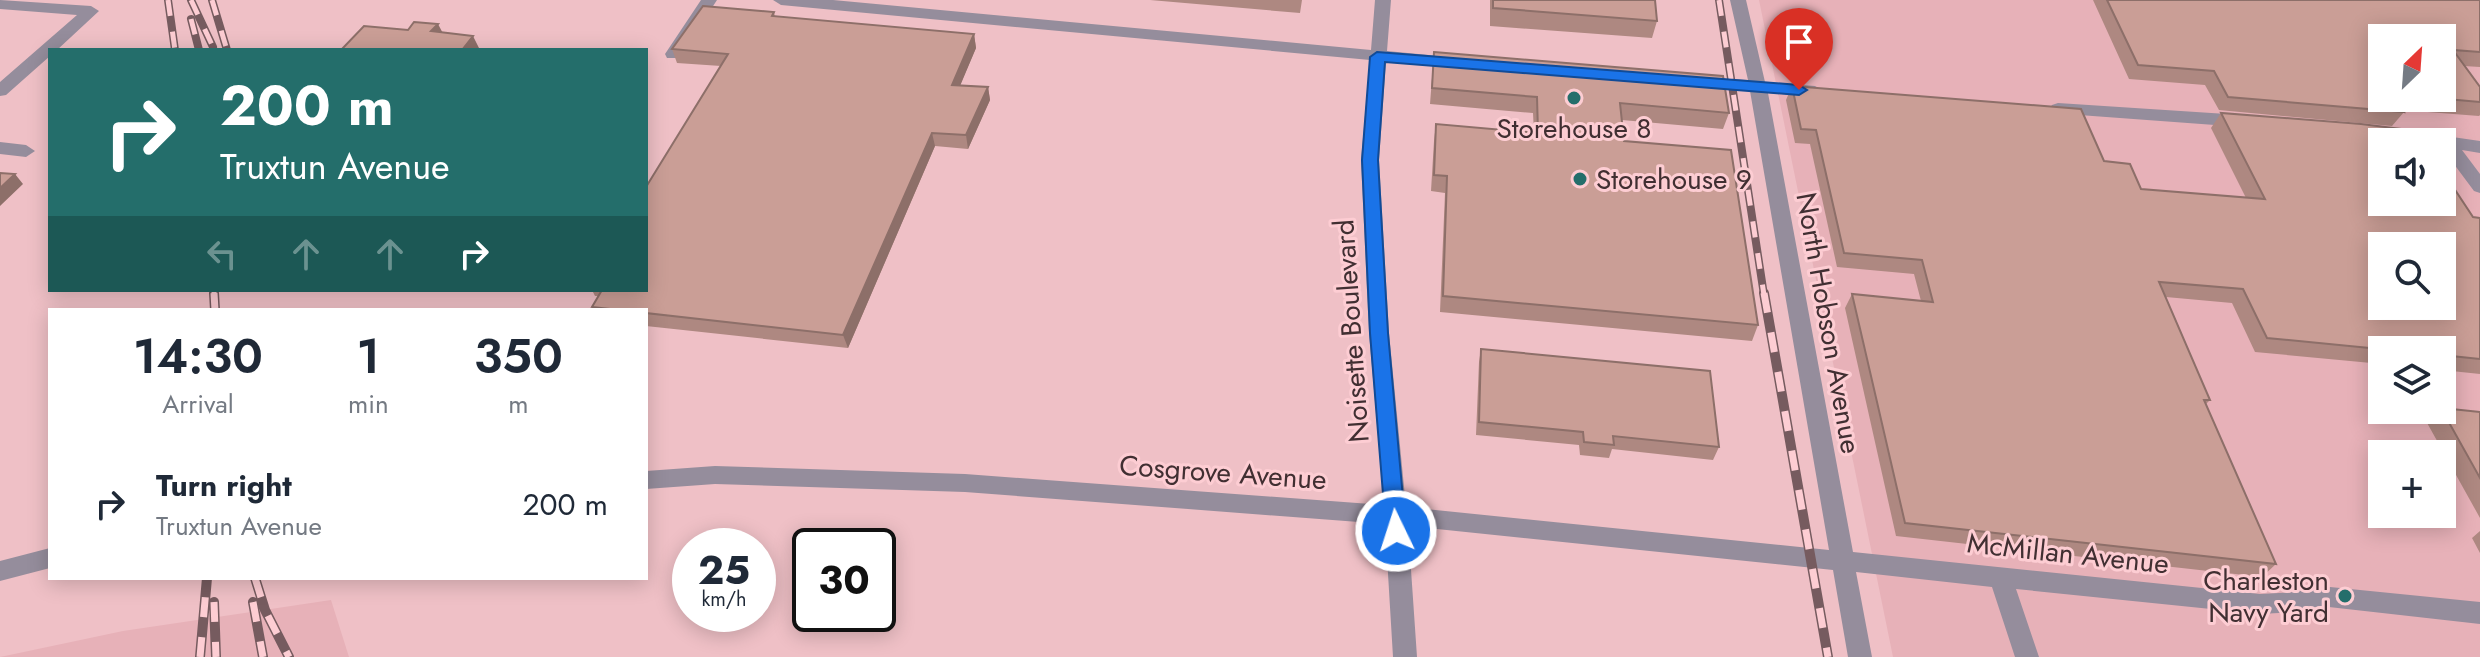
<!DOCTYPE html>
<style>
:root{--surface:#fff;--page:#f2f2f3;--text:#1f2937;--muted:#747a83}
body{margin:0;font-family:Jost,sans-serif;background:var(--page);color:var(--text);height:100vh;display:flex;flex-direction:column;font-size:30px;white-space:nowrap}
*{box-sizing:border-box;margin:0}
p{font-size:26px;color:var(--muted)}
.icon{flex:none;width:44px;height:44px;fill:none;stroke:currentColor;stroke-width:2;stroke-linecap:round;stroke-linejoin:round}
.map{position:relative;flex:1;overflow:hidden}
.side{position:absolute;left:48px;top:308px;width:600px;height:272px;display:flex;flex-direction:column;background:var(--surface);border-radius:0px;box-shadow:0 4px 20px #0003}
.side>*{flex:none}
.top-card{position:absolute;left:48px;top:48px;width:600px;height:244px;border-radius:0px;box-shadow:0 4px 20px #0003;background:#246e6b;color:#fff;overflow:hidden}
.needle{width:52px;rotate:25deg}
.buttons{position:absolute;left:2368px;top:24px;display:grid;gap:16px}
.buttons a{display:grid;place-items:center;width:88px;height:88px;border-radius:0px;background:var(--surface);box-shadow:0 4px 20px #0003;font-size:40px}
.speed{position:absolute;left:672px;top:528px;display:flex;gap:16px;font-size:40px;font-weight:700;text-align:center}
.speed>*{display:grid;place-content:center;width:104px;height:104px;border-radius:50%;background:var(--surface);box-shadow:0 4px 20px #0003;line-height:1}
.speed small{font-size:20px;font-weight:400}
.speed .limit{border:4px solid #111;border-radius:12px;background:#fff;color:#111}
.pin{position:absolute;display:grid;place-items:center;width:68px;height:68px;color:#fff;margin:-82px -34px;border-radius:50% 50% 50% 0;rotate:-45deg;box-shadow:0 0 8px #0007}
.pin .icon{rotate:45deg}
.me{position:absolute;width:88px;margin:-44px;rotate:356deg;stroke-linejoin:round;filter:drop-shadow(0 0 6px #0008)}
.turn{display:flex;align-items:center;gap:28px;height:168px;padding:0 40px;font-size:36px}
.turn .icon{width:104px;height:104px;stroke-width:2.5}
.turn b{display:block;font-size:56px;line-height:68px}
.lanes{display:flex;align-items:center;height:76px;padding:0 40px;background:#0003;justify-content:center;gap:40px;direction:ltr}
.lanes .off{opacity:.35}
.eta{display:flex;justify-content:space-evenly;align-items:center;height:136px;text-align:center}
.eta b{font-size:48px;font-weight:600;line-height:56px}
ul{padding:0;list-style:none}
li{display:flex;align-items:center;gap:24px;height:120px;padding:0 40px}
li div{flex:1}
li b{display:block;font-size:30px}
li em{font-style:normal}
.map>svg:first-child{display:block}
.built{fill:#e7b1b8;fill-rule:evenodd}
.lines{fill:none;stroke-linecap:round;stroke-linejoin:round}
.minor{fill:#958d9c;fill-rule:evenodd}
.rail-far1-casing{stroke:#765b5f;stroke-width:8}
.rail-casing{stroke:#765b5f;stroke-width:10}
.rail-far1{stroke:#fdcdd3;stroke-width:5;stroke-dasharray:16;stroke-linecap:butt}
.rail{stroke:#fdcdd3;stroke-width:7;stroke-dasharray:20;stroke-linecap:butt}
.wall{fill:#ae8881;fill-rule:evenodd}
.shaded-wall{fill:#8d6f69}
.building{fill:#ca9e96;stroke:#8d6f69;stroke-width:2;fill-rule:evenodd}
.route{fill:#1a73e8;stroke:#114b97;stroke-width:2}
.poi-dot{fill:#246e6b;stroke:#fdcdd3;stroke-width:3}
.labels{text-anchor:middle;stroke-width:6;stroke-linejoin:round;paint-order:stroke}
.poi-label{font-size:28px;fill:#412f32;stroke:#fdcdd3}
.street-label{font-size:28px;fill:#412f32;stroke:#fdcdd3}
</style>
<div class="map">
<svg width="2480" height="657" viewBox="0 0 2480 657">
<rect width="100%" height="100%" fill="#efc0c6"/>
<!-- built -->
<path class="built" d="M1759,0h721v657h-587zM2382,38h60v60h-60zM2382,142h60v60h-60zM2382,246h60v60h-60zM2382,350h60v60h-60zM2382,454h60v60h-60z
M331,600l18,57h-349l123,-26z"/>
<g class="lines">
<!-- minor -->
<path class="minor" d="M0,0l91,6 8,5 -42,39h-7v6l-44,39 -6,1v-14l77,-67 -77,-6z
M701,0h16l-38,58h-12l-2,-4z
M773,0h60l538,50 4,-50h16l-4,51 73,7 8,5 -8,5 -74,-7 -7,99 10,173 17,174 423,43 -79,-459 -51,-4 -8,-5 8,-5 49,3 -18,-80h16l19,82 50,4 8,5 -8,5 -47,-3 85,459 407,42 35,-2 25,-6 160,16v22l-160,-18 -25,6 -35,2 -244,-25 23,68h-24l-23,-70 -136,-15 16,85h-24l-15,-87 -425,-44 9,131h-24l-8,-133 -420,-32 -250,-8 -69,5v-18l69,-5 250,8 419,31 -15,-172 -8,-173 9,-100 -589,-55z
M2058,103l184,12 9,6 -9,6 -190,-14 -3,-4 3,-4z
M2397,129l83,12v12l-18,-3 18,24v19l-6,-2 -32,-43v-6l-51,-3 -3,-4 3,-4z
M0,142l26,3 9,6 -9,6 -26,-3z
M50,548v20l-50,13v-20z"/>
<defs>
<path id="rail-far1" d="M168,0l7,50
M191,0l22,47
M212,0l15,50
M1719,0l45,295
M191,19l8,31
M214,290v5"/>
<path id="rail" d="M214,293l1,17
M1764,293l64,364
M255,578l10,32 24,47
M214,602l2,55
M253,602l10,55
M200,657l7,-79"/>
</defs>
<!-- rail-far1 casing -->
<use href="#rail-far1" class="rail-far1-casing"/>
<!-- rail casing -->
<use href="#rail" class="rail-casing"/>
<!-- rail-far1 -->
<use href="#rail-far1" class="rail-far1"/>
<!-- rail -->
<use href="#rail" class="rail"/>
</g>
<!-- wall -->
<path class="wall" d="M1150,0h152l-2,13z
M1490,0h165l2,21 -5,17 -162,-12z
M2093,0h387v67l-16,-1 16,36v13l-1,1 -77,-6 2,2 -12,14 -173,-16 -14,-25 -76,-6zM2442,38v60h-60z
M774,12l1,5 199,17 2,14 -16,37 28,2 2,13 -22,49 -33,-3 -87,202 -202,-22v-16h-53l-1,-3 6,-11h-3l-3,-6h54l75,-224 -44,-3 -5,-14z
M1434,52l295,61 -6,16 -101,-9 2,21 134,184 -6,16 -312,-29 5,-119 -14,-2 3,-50 2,-17 98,9 -1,-20 -103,-9z
M1792,86l312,75 37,28 105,9 -35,-70 10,-15 252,104 7,1v156l-38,-4v-20h-60v14l-127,-12 -23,-49 -66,-6 44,103 -4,4 70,160 -14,13 -366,-41 -51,-228 7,-14 69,7 -7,-27 -77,-7 -27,-123 -15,-1 -9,-43z
M1481,349l238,98 -6,13 -101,-11 -3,9 -29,-3 -1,-10 -103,-10 3,-73z
M2438,410l42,2v106l-54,-97z
M2480,531v22l-8,-15z"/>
<!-- shaded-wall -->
<path class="shaded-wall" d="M438,24l9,17 -16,-10z
M974,34l2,14 -21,50 -3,-13z
M473,36l7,14h-18z
M988,87l2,13 -22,49 -2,-14z
M932,133l3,13 -87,202 -5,-13z
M15,174l8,10 -23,22v-18z"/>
<!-- building -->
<path class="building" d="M1493,0h162l2,21 -164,-13z
M2107,0h373v52l-27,-2 27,37v15l-45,-4h7v-60h-60v60h13l9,14 -176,-15 -14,-26 -76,-6z
M703,6l71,6 -2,4 202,18 -22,51 36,2 -22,48 -34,-2 -89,202 -197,-22v-3h-27l-27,-3 10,-17h44v-103l82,-133 -56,-5z
M414,22l24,2 -7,7 42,5 -11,14h-121l23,-24 44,4z
M1434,52l289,24 6,37 -109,-10 4,38 107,9 27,175 -315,-29 4,-120 -13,-1 2,-51 102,9 -1,-36 -105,-9z
M1792,86l289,23 23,52 26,3 11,25 124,10 -44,-86 140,11 56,7 7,11h-42v60h60v-32l31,47 7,1v141l-38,-4v-5h-52l-123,-12 -24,-49 -84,-7 51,118h-6l72,164 -371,-41 -53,-229 81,8 -11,-42 -78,-7 -28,-123 -15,-1zM2382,246h60v60h-60z
M0,173l15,1 -15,14z
M1481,349l229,22 9,76 -106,-11 1,9 -30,-3 -1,-10 -104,-10z
M2442,408l38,4v66l-38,-68z"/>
<!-- route -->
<path class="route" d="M1377,52l422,33 8,5 -8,5 -414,-33 -7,98 10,173 18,198 -10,9 -10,-9 -16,-198 -8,-173 8,-103z"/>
<!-- markers -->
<g class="poi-dot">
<circle cx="1574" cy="98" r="8"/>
<circle cx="1580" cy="179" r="8"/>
<circle cx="2345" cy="596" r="8"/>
</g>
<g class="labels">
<!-- poi labels -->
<g class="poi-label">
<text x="1574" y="138">Storehouse 8</text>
<text x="1596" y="189" text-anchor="start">Storehouse 9</text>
<text x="2329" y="590" text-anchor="end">Charleston<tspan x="2329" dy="32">Navy Yard</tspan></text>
</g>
<!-- street labels -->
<g class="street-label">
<text transform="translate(1829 323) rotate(80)" y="10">North Hobson Avenue</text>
<text transform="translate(1351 331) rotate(-94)" y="10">Noisette Boulevard</text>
<text transform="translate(1223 472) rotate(4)" y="10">Cosgrove Avenue</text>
<text transform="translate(2068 553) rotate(6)" y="10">McMillan Avenue</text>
</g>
</g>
</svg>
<div class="buttons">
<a><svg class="needle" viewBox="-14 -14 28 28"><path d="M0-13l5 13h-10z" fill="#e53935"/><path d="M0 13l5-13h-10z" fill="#747a83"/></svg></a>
<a><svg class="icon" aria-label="sound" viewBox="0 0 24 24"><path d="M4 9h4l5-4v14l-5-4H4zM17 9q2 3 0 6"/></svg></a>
<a><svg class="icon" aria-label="search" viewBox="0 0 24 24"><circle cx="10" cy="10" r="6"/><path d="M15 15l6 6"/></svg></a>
<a><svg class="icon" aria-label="layers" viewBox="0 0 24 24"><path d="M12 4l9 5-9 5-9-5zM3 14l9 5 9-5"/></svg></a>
<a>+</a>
</div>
<div class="speed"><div>25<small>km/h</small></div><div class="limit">30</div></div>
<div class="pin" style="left:1799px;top:90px;background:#d93025"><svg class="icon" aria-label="arrive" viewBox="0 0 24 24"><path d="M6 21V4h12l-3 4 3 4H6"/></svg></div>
<svg class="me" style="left:1396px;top:531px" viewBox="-20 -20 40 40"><circle r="17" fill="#1a73e8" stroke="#fff" stroke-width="3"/><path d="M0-11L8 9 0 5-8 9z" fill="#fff"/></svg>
<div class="top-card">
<div class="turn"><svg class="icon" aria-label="right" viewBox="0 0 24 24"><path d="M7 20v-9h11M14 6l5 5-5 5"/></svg><div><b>200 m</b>Truxtun Avenue</div></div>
<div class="lanes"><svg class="icon off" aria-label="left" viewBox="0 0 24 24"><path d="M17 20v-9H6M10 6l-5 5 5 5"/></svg><svg class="icon off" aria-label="ahead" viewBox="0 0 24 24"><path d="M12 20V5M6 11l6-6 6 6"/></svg><svg class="icon off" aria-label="ahead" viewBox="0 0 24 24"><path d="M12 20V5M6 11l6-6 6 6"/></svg><svg class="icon" aria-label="right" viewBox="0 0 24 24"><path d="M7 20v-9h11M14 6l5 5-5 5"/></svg></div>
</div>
<section class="side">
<div class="eta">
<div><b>14:30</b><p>Arrival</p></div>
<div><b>1</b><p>min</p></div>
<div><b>350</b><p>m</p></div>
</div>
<ul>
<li><svg class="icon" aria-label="right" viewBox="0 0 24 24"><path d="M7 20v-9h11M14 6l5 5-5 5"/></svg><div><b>Turn right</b><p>Truxtun Avenue</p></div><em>200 m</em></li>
</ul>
</section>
</div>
